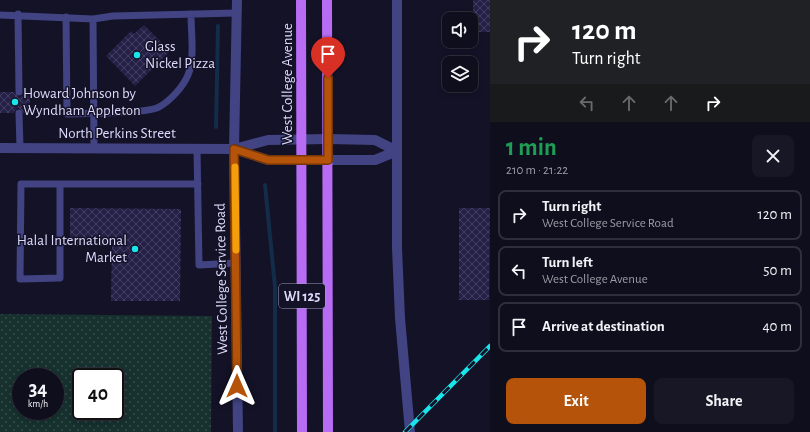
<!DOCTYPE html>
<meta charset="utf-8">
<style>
:root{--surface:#0f0e1d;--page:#181726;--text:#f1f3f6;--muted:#9b9ca4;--line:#2f2e3b;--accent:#b45309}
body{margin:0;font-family:"Alegreya Sans",sans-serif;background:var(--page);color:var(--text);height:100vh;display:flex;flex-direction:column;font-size:15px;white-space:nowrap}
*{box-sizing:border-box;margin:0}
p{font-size:13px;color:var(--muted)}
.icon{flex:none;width:22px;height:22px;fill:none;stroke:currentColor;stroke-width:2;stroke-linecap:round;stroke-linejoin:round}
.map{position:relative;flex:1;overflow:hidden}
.sheet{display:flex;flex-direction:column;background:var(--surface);width:320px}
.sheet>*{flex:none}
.guide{background:#202124;color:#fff;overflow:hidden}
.fabs{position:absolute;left:442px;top:12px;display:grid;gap:8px}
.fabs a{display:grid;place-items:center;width:36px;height:36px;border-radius:8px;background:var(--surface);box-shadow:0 2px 6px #0003,0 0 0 1px var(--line);font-size:20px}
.speed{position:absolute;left:12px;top:368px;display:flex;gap:8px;font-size:20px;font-weight:700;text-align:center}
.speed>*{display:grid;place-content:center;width:52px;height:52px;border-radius:50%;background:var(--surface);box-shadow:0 2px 6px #0003,0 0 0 1px var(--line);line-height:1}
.speed small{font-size:10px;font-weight:400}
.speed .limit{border:2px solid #111;border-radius:6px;background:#fff;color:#111}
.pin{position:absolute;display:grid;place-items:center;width:34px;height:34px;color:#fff;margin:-41px -17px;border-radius:50% 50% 50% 0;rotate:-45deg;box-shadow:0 0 4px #0007}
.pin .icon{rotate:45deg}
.me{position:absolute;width:44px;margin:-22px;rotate:0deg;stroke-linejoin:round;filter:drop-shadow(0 0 3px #0008)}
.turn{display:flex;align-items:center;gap:14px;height:84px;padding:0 16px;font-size:18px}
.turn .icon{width:52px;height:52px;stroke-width:2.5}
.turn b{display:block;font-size:28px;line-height:34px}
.lanes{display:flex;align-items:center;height:38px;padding:0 16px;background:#0003;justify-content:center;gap:20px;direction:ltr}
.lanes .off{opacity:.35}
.round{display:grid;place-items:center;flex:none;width:42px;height:42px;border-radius:8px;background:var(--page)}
.summary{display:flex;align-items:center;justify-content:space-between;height:68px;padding:0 16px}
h1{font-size:24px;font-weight:700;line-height:30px;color:#1e9e55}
.primary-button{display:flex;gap:8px;margin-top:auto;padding:8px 16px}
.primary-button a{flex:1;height:46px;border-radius:8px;background:var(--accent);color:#fff;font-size:16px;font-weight:700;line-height:46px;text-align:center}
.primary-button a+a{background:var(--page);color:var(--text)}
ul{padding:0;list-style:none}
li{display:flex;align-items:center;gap:12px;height:50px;margin:0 8px 6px;padding:0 8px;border:2px solid var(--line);border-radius:8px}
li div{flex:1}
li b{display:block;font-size:15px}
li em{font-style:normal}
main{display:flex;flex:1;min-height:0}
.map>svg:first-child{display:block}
.grass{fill:url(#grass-dots);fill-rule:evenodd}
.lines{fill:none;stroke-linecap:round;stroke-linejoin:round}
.stream{stroke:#132c4a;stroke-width:4}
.building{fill:url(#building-cross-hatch)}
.service{stroke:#414382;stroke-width:7}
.minor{stroke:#414382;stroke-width:10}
.tertiary{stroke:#414382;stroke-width:10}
.primary{stroke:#b76cf3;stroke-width:10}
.rail-casing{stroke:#18e5ec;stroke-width:4.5}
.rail{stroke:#141227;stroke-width:3;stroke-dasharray:9;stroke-linecap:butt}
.route-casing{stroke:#753606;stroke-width:10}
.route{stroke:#b45309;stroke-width:7}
.slow{stroke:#f59e0b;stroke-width:7}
.poi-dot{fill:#18e5ec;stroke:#141227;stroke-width:1.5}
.labels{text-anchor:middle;stroke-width:3;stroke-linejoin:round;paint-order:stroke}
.shield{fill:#141227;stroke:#a19fbc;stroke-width:1}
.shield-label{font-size:14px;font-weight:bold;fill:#dddbfc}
.poi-label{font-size:15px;fill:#dddbfc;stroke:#141227;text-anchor:start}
.street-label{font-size:15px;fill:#dddbfc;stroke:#141227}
</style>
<main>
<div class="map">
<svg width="490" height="432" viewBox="0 0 490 432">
<defs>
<pattern id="grass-dots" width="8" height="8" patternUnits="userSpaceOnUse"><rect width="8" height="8" fill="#16312e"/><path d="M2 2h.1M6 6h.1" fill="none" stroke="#374e4d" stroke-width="1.8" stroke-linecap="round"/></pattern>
<pattern id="building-cross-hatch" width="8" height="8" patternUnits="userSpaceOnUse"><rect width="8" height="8" fill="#252047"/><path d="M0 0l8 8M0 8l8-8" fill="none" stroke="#444062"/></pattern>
</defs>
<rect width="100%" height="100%" fill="#141227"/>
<!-- grass -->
<path class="grass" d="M0,314l212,2 -1,116h-211zM21,377h34v34h-34zM81,377h34v34h-34z"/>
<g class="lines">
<!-- stream -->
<path class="stream" d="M216,127l2,-101
M265,185l10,102v145"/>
</g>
<!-- building -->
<path class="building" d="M473,0h17v32h-17z
M144,25l26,26 -35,35 -29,-30 25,-25 3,3z
M0,92h14l5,5 3,-1 2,-4h6v21h-6l-5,-5 -3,1 -2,4h-14z
M70,208l111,1 -1,92h-69l1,-55h-42z
M459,208h31l-1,92h-30z"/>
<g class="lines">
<!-- service -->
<path class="service" d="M18,14l1,78
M0,15l93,4
M66,17l1,97c18,-1 80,0 92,-7 11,-6 24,-20 29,-32 7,-17 3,-42 3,-61
M19,113l1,35
M94,148l-1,-129 20,-3 124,-3
M197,149l2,116 37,-2
M60,184h-39l-1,95 40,-1v-94h138"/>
<!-- minor -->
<path class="minor" d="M397,0v248l3,70 10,114
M328,139l47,1 22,11
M234,149l3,-149
M328,160h47l22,-9"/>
<!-- tertiary -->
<path class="tertiary" d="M0,148l234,1 34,11h60
M234,149l4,283
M234,149l34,-9 60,-1"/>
<!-- primary -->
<path class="primary" d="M301,0l1,432
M327,0l1,432"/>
<defs>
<path id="rail" d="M405,432l85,-86"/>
</defs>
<!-- rail casing -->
<use href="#rail" class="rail-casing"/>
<!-- rail -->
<use href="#rail" class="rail"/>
</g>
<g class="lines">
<defs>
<path id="route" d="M237,386l-3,-237 34,11h60v-82"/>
</defs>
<!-- route casing -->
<use href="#route" class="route-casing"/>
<!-- route -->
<use href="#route" class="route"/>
<!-- slow -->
<path class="slow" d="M235,167l1,83"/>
</g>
<!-- markers -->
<g class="poi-dot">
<circle cx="137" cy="55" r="4"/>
<circle cx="15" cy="102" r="4"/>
<circle cx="135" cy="249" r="4"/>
</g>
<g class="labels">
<!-- shield labels -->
<rect class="shield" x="279" y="284" width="46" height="24" rx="3"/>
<g class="shield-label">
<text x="302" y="301">WI 125</text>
</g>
<!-- poi labels -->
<g class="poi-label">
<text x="145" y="51">Glass<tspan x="145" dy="17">Nickel Pizza</tspan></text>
<text x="23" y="98">Howard Johnson by<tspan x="23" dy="17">Wyndham Appleton</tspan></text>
<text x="127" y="245" text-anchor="end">Halal International<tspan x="127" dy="17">Market</tspan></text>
</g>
<!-- street labels -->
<g class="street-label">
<text transform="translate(287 84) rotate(-90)" y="5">West College Avenue</text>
<text x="117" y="138">North Perkins Street</text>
<text transform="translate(221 279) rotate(-91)" y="5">West College Service Road</text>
</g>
</g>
</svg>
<div class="fabs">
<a><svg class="icon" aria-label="sound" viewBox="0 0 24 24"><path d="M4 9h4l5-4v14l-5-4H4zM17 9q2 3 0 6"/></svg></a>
<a><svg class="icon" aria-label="layers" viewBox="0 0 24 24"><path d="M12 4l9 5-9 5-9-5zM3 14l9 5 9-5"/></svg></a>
</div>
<div class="speed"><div>34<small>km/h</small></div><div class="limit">40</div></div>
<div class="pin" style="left:328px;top:78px;background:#d93025"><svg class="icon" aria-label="arrive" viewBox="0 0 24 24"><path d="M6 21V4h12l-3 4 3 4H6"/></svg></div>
<svg class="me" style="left:237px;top:386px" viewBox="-20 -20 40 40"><path d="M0-17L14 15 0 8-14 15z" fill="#b45309" stroke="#fff" stroke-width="4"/></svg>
</div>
<section class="sheet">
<div class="guide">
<div class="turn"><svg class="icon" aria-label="right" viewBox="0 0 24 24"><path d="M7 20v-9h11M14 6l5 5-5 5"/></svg><div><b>120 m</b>Turn right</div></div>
<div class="lanes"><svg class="icon off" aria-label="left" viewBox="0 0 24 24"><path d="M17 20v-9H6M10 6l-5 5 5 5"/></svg><svg class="icon off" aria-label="ahead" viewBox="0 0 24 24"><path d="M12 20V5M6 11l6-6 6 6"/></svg><svg class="icon off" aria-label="ahead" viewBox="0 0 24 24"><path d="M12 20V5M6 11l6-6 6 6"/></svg><svg class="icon" aria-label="right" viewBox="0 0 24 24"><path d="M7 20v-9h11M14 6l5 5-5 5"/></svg></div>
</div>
<div class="summary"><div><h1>1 min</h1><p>210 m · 21:22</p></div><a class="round"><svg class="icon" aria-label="close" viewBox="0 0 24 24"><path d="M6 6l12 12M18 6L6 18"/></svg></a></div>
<ul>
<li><svg class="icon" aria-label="right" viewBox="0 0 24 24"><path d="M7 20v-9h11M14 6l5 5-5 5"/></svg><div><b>Turn right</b><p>West College Service Road</p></div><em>120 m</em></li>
<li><svg class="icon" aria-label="left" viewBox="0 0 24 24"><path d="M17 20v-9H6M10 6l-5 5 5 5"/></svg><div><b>Turn left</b><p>West College Avenue</p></div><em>50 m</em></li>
<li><svg class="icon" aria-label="arrive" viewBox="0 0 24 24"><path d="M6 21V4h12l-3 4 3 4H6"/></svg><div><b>Arrive at destination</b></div><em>40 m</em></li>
</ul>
<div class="primary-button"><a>Exit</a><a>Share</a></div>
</section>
</main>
